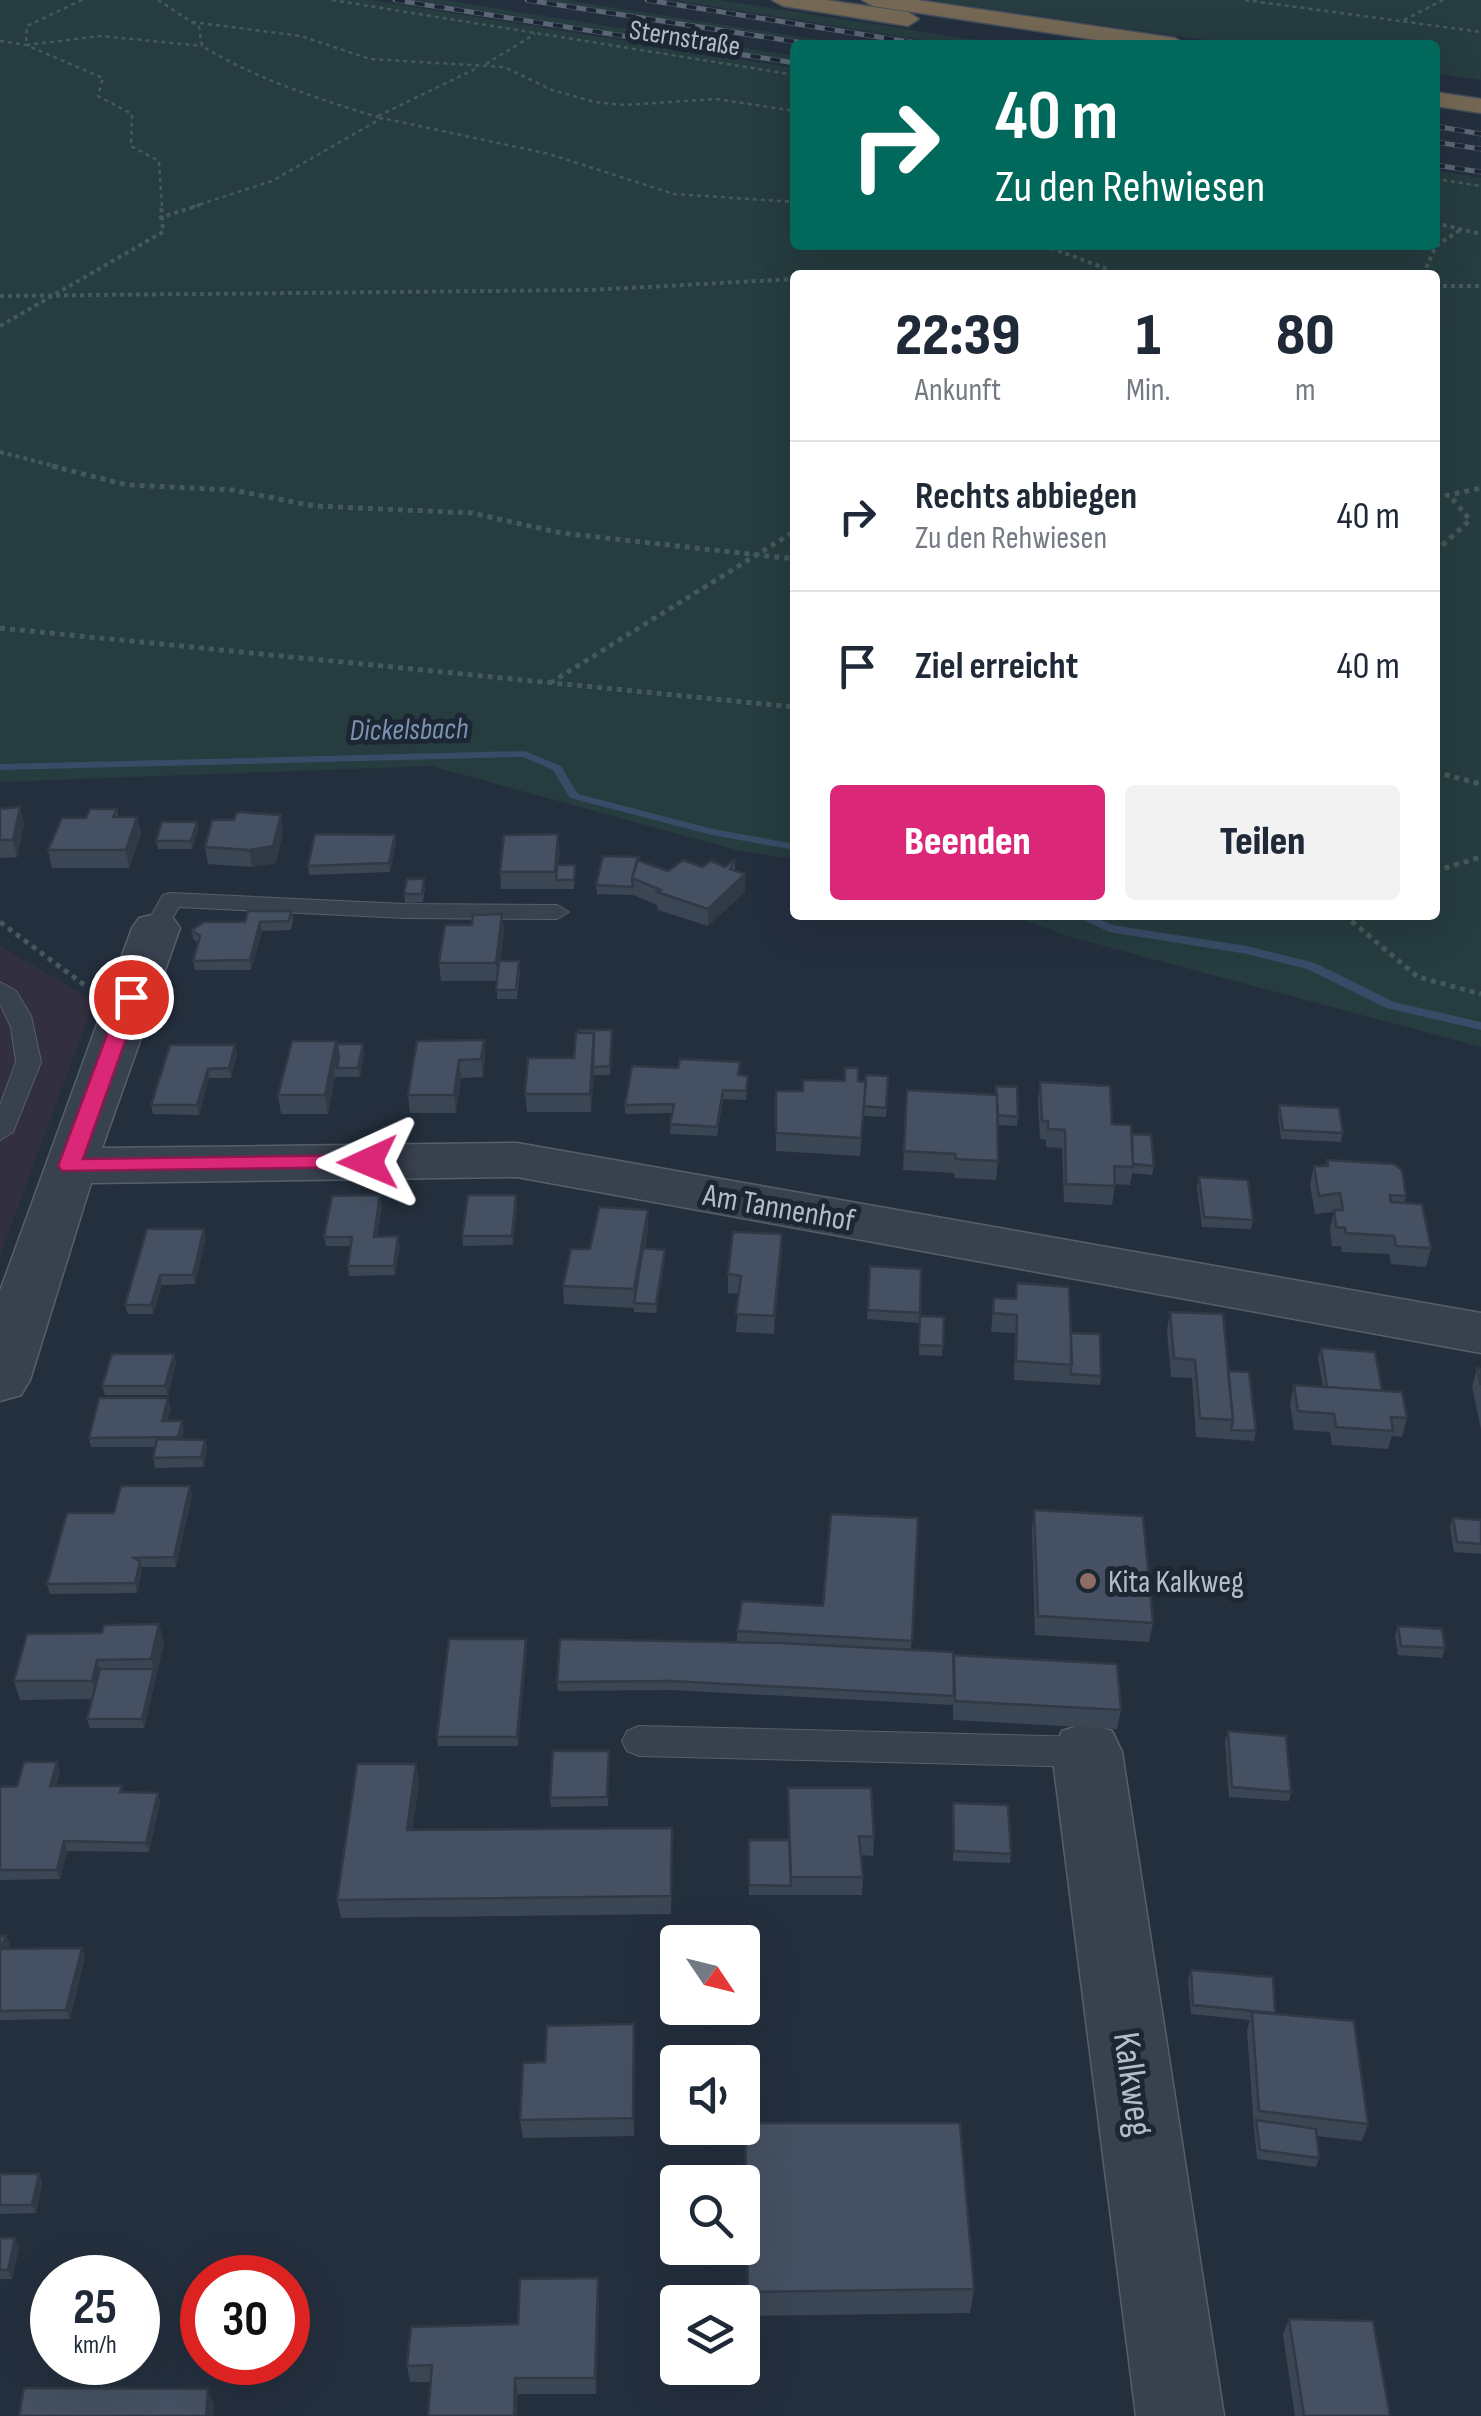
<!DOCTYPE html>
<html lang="de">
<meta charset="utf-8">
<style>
:root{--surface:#fff;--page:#f2f2f3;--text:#1f2937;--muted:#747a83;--line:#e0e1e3;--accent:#db2777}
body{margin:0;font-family:"Sofia Sans Condensed",sans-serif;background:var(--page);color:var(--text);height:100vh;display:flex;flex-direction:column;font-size:38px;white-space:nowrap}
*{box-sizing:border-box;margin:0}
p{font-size:32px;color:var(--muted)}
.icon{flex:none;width:55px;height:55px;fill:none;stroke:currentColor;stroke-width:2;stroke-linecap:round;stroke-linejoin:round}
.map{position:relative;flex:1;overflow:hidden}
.side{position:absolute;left:790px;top:270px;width:650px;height:650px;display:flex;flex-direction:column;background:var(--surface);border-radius:10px;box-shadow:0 10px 40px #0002}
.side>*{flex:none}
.hud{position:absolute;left:790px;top:40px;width:650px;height:210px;border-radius:10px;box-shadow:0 10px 40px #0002;background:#00695c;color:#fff;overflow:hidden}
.needle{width:65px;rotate:125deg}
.tools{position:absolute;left:660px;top:1925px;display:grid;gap:20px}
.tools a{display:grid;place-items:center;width:100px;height:100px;border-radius:10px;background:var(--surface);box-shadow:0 10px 40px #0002;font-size:50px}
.speed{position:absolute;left:30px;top:2255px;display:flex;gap:20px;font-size:50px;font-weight:700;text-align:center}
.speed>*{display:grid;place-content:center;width:130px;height:130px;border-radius:50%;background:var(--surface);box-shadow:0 10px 40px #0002;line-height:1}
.speed small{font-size:25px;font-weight:400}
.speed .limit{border:15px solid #d22;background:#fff;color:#111}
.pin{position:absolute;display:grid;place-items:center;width:85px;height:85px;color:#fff;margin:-42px;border:5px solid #fff;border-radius:50%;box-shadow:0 2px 10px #0007}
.me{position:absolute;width:110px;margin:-55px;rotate:269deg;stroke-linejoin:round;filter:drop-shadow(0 0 8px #0008)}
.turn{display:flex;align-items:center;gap:35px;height:210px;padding:0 40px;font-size:45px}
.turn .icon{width:130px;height:130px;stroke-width:2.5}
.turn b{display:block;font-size:70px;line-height:85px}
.eta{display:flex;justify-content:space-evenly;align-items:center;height:170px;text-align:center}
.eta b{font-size:60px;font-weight:800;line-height:70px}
.cta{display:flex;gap:20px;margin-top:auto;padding:20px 40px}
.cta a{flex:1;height:115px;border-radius:10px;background:var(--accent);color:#fff;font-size:40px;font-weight:800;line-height:115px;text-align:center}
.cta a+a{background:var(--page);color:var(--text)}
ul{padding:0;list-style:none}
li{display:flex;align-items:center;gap:30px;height:150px;padding:0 40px;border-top:2px solid var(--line)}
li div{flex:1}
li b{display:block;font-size:38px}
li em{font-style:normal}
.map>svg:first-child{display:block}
.medical{fill:#32303f}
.green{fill:#263c3f}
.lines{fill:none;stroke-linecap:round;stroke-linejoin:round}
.stream{fill:#394c67;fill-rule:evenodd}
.service-casing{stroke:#565f6c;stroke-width:2}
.minor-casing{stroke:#565f6c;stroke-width:3}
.motorway-casing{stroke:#434c59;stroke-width:3}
.path-far2{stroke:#44595c;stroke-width:2.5;stroke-dasharray:4 4;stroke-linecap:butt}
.path-far1{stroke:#44595c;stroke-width:4;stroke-dasharray:4 4;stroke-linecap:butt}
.path{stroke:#44595c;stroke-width:5;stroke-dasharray:5 5;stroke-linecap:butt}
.service{fill:#38414e;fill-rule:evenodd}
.minor{fill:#38414e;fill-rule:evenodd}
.motorway{fill:#746855;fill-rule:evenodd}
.rail-casing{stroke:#5a6575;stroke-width:5}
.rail{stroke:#1d2633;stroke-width:4;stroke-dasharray:10;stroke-linecap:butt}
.wall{fill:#3b4654}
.shaded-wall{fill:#303945}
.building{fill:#455162;stroke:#303945;stroke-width:2.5}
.route{fill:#db2777;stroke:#8e194d;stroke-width:2.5}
.education-dot{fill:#8d6e63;stroke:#1d2633;stroke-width:4}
.labels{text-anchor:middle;stroke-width:10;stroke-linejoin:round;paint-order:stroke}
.far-street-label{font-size:28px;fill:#b4bcc9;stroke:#1d2633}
.far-water-label{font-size:30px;font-style:italic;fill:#7c92b1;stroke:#1d2633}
.street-label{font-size:32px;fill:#b4bcc9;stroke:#1d2633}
.poi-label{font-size:32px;fill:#b4bcc9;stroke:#1d2633;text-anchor:start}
.near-street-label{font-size:38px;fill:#b4bcc9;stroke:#1d2633}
</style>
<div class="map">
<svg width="1481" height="2416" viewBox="0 0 1481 2416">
<rect width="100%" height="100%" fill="#242f3e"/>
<!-- medical -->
<path class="medical" d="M0,946l94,55 -94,255z"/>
<!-- green -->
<path class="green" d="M0,0h371l424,68v177h640v-75l46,8v869l-410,-110 -62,-22h426v-640h-640v584l-55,-8 -309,-85 -431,16z
M417,0h27l351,56v5z
M544,0h21l287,45h-19z
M673,0h46l290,45h-57z
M931,0h550v80l-46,-6v-29h-196z"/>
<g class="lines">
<!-- stream -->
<path class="stream" d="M525,751l36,15 17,28 135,35 82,15v6l-83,-15 -142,-37 -17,-28 -30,-13 -523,13v-6z
M1074,915h16l22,10 135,21 68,17 79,39 87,20v8l-95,-22 -79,-39 -60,-15 -138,-22z"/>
<defs>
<path id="service" d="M171,893l234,11 152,1 12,7 -12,7 -152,-1 -226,-11 -15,26h-16l-4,-5 19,-33z
M0,982l16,9 15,25 10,46 -28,70 -13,8v-35l16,-43 -5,-35 -11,-23z
M639,1726l448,11 12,5 6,10 -6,10 -12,5 -448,-11 -12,-5 -5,-10 5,-10z"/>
<path id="minor" d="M156,914l17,4 7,10 -78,220 415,-5 964,170v40l-964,-176 -426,6 -61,197 -9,15 -21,6v-110l132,-363 7,-10z
M1087,1723l25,8 10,21 102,664h-88l-84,-664 10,-21z"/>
<path id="motorway" d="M772,0h54l82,12 11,7 -11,7 -125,-20z
M862,0h55l258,38 11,7h-56l-257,-39z
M1435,92l46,7v14l-46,-7z"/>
</defs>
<!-- service casing -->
<use href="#service" class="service-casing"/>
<!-- minor casing -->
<use href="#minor" class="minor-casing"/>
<!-- motorway casing -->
<use href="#motorway" class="motorway-casing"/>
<!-- path-far2 -->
<path class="path-far2" d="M82,0l-55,26 -1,19 75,-9 101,10
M158,0l41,27 3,19c56,34 117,53 179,72
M332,0l463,75
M1245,0l236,32
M1404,20l39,-20
M192,22l109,14 69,23 134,8 48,23 43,12 29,3 92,-6 79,12
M0,41l26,4 77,33 -5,18 34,18 -1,32 28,15 3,46
M486,64l49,-30
M378,116l97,-47
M1435,179l46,7
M192,207l80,-26 110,-63 167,36 125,40 121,8"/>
<!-- path-far1 -->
<path class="path-far1" d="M159,218l41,-13
M1435,223l46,11
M1043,245l64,24
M868,275h300
M1423,275l13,-29 24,-16
M1435,286h46
M0,296l590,-6 205,-11
M0,326l163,-94 -2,-27
M0,452l62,16"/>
<!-- path -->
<path class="path" d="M52,466l75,19 106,5 81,16 158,7 89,20 234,26
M1435,498l46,-10
M1435,552l35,-32 -20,-24
M0,628l795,79
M550,683l245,-152
M1435,772l46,12
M1435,871l46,-14
M1344,915l74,62 63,17
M0,922l87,65"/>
<!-- service -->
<use href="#service" class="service"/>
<!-- minor -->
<use href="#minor" class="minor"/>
<!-- motorway -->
<use href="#motorway" class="motorway"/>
<defs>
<path id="rail" d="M395,0l400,63
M527,0l289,45
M647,0l282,45
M1435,126l46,8
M1435,142l46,7
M1435,165l46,7"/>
</defs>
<!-- rail casing -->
<use href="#rail" class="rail-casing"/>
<!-- rail -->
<use href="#rail" class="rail"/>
</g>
<!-- wall -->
<path class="wall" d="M20,807l4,17 -7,33 -17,1v-49z
M117,809l1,8h19l4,17 -12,34h-77l-4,-18 38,-32z
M197,822l1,8 -6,19h-34l-2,-8z
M283,832l-7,31 -24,4 -44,-3 -3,-17z
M396,843l-6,29 -81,3 -1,-9z
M560,852l-2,13 17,9 -1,15h-73l-1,-17z
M735,859v12l10,21 -37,34 -50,-16 -1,-5 -24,-10 -36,-1 -1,-9 43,-25 29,11 34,-4h23z
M425,887l-2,15 -18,1 -1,-9z
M291,911l2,9 -2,10 -29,1 -11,39h-56l-2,-9 5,-18 -5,-4 -1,-9 53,-8z
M502,914l2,18 -4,29 20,9 -3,29h-20v-18h-56l-2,-18 33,-38z
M612,1030l-2,45h-16l-3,37h-64l-2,-18z
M484,1040l1,18 -2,19 -22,1 -5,35h-46l-2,-18z
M337,1044l27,9 -4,24h-25l-7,37h-47l-3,-19z
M235,1045l2,9 -6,24h-22l-10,37 -46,-1 -2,-9z
M740,1076h8l-2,24 -23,-1 -6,37 -47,-2 2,-21 -47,1v-9z
M888,1076l-2,41 -22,-1v-6l-4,46 -84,-5v-60h27l55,-10h7z
M1040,1082l92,52 22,32 -2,9 -20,-2 -2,12 -15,-1 -3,21 -48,-3 -2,-54 -16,-1v-7l-6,-1 -2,-39z
M996,1086l22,31 -1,9 -19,-1v36l-2,19 -41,-2 -1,-5 -51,-3 4,-80 89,5z
M1279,1105l64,28 -2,9 -60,-3 -3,-25z
M1327,1160l79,36 -2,7 27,45 -5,19 -35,-3 -2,-10 -47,-2 -1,-6h-9l-2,-18 4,-16 -19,2 -5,-30 4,-18h12z
M1199,1177l54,43 -2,9 -49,-2 -5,-41z
M516,1195l1,9 -4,41 -50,1 -1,-10z
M382,1205l-5,32 23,9 -5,29 -46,1 -1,-10 3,-20h-25l-2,-9z
M648,1210v19l-3,20 20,1v9l-9,54 -22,-1v-4l-70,-4 -1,-18 27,-37z
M782,1234l-8,100 -38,-2 3,-38 -11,-1v-19z
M206,1238l-11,46 -33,1 -9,29h-25l-3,-9z
M870,1266l51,3 -2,54 -52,-4z
M1017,1283l54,50 30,43 -1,9 -86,-5 1,-47 -24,-1 3,-34 21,1z
M1170,1312l58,59 28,60 -2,10 -58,-4 -4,-59 -21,-1 -4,-47z
M920,1316l24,1 -2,39 -23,-1z
M1321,1348l61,43 25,27 -5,19 -10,-1 -4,13 -56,-4 -2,-13 -36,-2 -4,-26 4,-19 29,2 -5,-29z
M174,1354l2,9 -8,32h-63l-3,-9z
M1477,1368l4,1v60l-9,-42z
M171,1408l-4,13h15l2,10 -2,8 23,1 2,9 -3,18 -49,1 -2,-10 3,-11h-65l-2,-9z
M190,1486l2,10 -16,71h-35l1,4 -5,22 -87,1 -3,-10 67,-71z
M1034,1510l119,113 -4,19 -114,-7 -3,-106z
M918,1518l-7,132 210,60 -4,19 -164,-9v-15l-282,-15 -113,1 -1,-9 180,-40v-11l86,-25z
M1453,1518l28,2v34l-27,-2 -4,-25z
M159,1624l5,19 -20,85h-54l-3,-9 5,-20 -72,1 -6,-19 88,-48z
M1398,1626l47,22 -3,10 -44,-3 -3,-19z
M526,1639l1,9 -9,98h-80l-1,-9z
M1228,1731l63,61 -2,9 -60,-4 -4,-56z
M609,1751l-1,55 -57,1 -1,-9z
M416,1764l3,19 -7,47 260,-2 -1,86 -330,4 -4,-18z
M60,1771l-4,15 68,6 34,1 2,9 -11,50 -82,-1 -7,28 -60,1v-93l17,-1z
M788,1788l86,49 -1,19 -12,-1 2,22 -1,18h-113v-55h40z
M953,1803l58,51 -1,9 -57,-2z
M6,1935l4,10 -2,4 74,-1 3,9 -15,62 -70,1v-84z
M1191,1970l84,44 93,110 -6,17 -45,-5 2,22 -3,9 -59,-8 -3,-30 -7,-99 3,-10 -59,-6 -3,-34z
M634,2024v112l-111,2 -3,-18 25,-58z
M745,2123l229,166 -4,24 -222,3z
M0,2174h39l3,9 -6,30 -36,1z
M0,2238l19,9 -7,32h-12z
M599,2295l-3,99h-78l-87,-12h-21l-3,-16z
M1289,2319l101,97h-95l-12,-81z"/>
<!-- shaded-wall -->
<path class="shaded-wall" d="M20,807l4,17 -7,33 -4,-17z
M281,815l2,17 -7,31 -24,4 -3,-17z
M137,817l4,17 -12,34 -3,-18z
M197,822l1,8 -6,19 -1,-8z
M558,834l2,18 -3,28h-1z
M395,835l1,8 -6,29 -1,-9z
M745,874v18l-37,34v-17z
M502,914l2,18 -6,49 -2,-18z
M260,922l2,9 -11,39 -1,-10z
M594,1033v42l-3,37 -1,-18z
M484,1040l1,18 -2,19 -2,-18z
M336,1041l3,18 -2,9h-3l1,9 -7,37 -3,-19z
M363,1044l1,9 -4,24 -2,-9z
M235,1045l2,9 -6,24 -2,-10z
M459,1060l2,18 -5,35 -2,-18z
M208,1069l1,9 -10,37 -2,-10z
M380,1195l2,10 -6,41 -2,-9z
M516,1195l1,9 -4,41 -1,-9z
M648,1210v19l-14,74v-14z
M204,1229l2,9 -11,46 -2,-9z
M782,1234v19l-8,81v-18z
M398,1236l2,10 -5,29 -1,-9z
M665,1250v9l-9,54v-9z
M160,1275l2,10 -9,29 -2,-9z
M174,1354l2,9 -8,32 -3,-9z
M168,1398l3,10 -7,22 -2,-9z
M182,1421l2,10 -4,15 -2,-9z
M205,1440l2,9 -3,18 -3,-10z
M190,1486l2,10 -16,71 -2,-10z
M140,1562l2,9 -5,22 -2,-10z
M159,1624l5,19 -8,35 -5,-19z
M526,1639l1,9 -9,98 -1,-9z
M97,1660l5,19 -4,20 -6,-18z
M154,1669l2,9 -12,50 -2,-9z
M57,1762l3,9 -6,24 -4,-9z
M416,1764l3,19 -9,65 -3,-18z
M158,1793l2,9 -11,50 -3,-9z
M64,1841l3,10 -7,28 -3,-9z
M6,1935l4,10 -5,13 -4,-9z
M82,1948l3,9 -15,62 -4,-9z
M634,2024l1,18 -1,94 -1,-18z
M39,2174l3,9 -6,30 -4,-8z
M15,2238l4,9 -7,32 -4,-9z
M598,2278l1,17 -3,99 -1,-16z
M515,2378l3,16 -1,22h-3z
M208,2389l6,16 -1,11h-7z"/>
<!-- building -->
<path class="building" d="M20,807l-7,33h-13v-31z
M90,809h27l-4,8h24l-11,33h-78l14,-32h24z
M237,812l44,3 -8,31 -24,4 -44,-3 7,-27h22z
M162,822h35l-6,19h-35z
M315,834l80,1 -6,28 -81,3z
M558,834l-3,38h-55l4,-37z
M603,856l36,1 -7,21 1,9 -37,-2z
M735,859l-5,10 15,5 -37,35 -51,-17 4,-2 -29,-12 5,-18 31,11 15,-11 19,7 9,-6 14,6z
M557,865h18l-1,15h-18z
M407,879h17l-2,15h-18z
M248,911h43l-2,10 -29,1 -10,38 -57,1 7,-25 -8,-6 12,-8h41z
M502,914l-6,49h-57l6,-38h27l1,-10z
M499,961h20l-3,29h-20z
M578,1030h34l-2,36 -17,1 1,-34h-16z
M576,1033h18l-4,61h-65l3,-36h46z
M484,1040l-3,19 -22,1 -5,35h-46l9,-54z
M292,1041h44l-11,54h-47z
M363,1044l-5,24h-21l2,-9 -2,-15z
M170,1045h65l-6,23 -21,1 -11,36h-46z
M680,1059l60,3 -2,13 10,1 -2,15 -23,-1 -6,37 -47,-3 4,-20 -49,1 7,-39 46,2z
M845,1068h13v13l8,1 -5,56 -85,-5v-42h27v-11l42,1z
M866,1075l22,1 -2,32 -22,-2z
M1040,1082l70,4 2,38 19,1 2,42 -19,-1 1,20 -49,-2 -1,-54 -17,-1v-8h-6z
M996,1086l21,1 1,30 -20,-2z
M907,1090l90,5 1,66 -42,-2 -1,-5 -51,-3z
M1279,1105l60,3 4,25 -60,-3z
M1132,1134l19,1 3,31 -21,-2z
M1327,1160l67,4 8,6 4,26 -16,-1 1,7 31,2 9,44 -35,-2 -2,-10 -48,-3 -1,-5 -9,-1 -2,-17h9l-3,-17 -21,3 -5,-30h14z
M1199,1177l49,3 5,40 -49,-3z
M380,1195l-6,42 24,-1 -4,30h-46l4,-29h-28l8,-41z
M468,1195h48l-4,41h-50z
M599,1207l49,3 -14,79 -71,-3 8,-37h19z
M147,1229h57l-11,46h-33l-9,30h-26z
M733,1232l49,2 -8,82 -38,-2 5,-38 -13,-2z
M643,1248l22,2 -9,54 -22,-1z
M870,1266l51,3 -1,44 -52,-3z
M1017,1283l52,4 3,78 -56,-4 1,-46 -24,-2 1,-15 22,1z
M1170,1312l53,2 10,106 -33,-2 -5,-58 -21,-2z
M920,1316l24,1 -1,29 -24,-1z
M1071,1333l29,1 1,42 -30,-2z
M1321,1348l54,4 7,39 -55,-4z
M112,1354h62l-9,32h-63z
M1477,1368l4,1v16z
M1228,1371l21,1 7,59 -25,-1 2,-10z
M1294,1385l108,7 5,26 -16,-1 2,14 -57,-4 -2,-13 -36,-3z
M99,1398h69l-6,23h20l-4,16 -89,1z
M157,1439l48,1 -4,17 -48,1z
M121,1486h69l-16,71 -40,1 6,4 -5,21 -88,1 20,-71h47z
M1034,1510l109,6 10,107 -115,-7z
M831,1514l87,4 -6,123 -175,-10 5,-30 81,5z
M1453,1518l28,2v24l-24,-2z
M159,1624l-8,35 -54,1 -5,21h-78l13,-47 75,-1 2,-8z
M1398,1626l44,3 3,19 -44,-2z
M449,1639h77l-9,98h-80z
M560,1639l219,4 174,9 1,44 -283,-15 -114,1z
M954,1655l163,9 4,46 -166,-9z
M100,1669h54l-12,50h-55z
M1228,1731l58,5 5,56 -59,-5z
M553,1751h56l-2,46 -57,1z
M24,1762h33l-7,24h72l-2,6 38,1 -12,50 -82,-2 -7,29h-57v-83l17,-1z
M357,1764h59l-9,66 265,-2 -1,68 -334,4z
M788,1788h83l3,49 -15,-1 4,41h-72z
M953,1803l55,2 3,49 -57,-3z
M749,1840h40l2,46 -42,-1z
M6,1935l-5,14 81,-1 -16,62 -66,1v-75z
M1191,1970l82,7 2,36 -82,-8z
M1252,2012l102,9 14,103 -109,-13z
M634,2024l-1,94 -113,2 3,-57 22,-1 2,-36z
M1256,2120l60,9 3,29 -59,-8z
M745,2123h215l14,166 -226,3z
M0,2174h39l-7,31h-32z
M0,2238h15l-7,32h-8z
M598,2278l-3,100h-80l-1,38h-86l4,-51 -25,1 4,-39 107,-3 2,-45z
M1289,2319l84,2 17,95h-86z
M24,2388l184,1 -2,27h-187z"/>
<!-- route -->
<path class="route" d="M131,991l10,6 -58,162 285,-4 8,2v10l-314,4 -4,-5 63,-169z"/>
<!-- markers -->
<circle class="education-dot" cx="1088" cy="1581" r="10"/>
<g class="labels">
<!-- far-street labels -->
<g class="far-street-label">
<text transform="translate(685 37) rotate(9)" y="10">Sternstraße</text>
</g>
<!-- far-water labels -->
<g class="far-water-label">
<text transform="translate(409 729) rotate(-1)" y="10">Dickelsbach</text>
</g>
<!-- street labels -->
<g class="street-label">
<text transform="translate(779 1207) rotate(10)" y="11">Am Tannenhof</text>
</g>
<!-- poi labels -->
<g class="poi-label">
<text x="1108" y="1592">Kita Kalkweg</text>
</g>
<!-- near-street labels -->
<g class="near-street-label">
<text transform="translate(1134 2084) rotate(82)" y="13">Kalkweg</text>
</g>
</g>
</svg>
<div class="tools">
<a><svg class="needle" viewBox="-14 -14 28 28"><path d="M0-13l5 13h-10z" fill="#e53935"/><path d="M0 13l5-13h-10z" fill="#747a83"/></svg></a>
<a><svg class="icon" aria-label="sound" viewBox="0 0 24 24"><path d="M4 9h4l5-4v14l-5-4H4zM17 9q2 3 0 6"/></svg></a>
<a><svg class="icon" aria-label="search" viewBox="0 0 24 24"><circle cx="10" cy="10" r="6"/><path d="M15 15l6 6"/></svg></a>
<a><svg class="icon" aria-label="layers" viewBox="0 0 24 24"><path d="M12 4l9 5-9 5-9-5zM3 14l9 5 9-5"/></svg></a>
</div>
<div class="speed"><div>25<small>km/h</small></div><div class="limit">30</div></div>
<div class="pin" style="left:131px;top:997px;background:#d93025"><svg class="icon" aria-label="arrive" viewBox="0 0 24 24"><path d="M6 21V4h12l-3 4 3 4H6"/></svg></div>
<svg class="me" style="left:368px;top:1162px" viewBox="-20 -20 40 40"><path d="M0-17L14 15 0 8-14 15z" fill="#db2777" stroke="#fff" stroke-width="4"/></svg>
<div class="hud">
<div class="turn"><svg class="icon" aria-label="right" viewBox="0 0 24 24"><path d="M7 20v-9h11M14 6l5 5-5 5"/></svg><div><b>40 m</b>Zu den Rehwiesen</div></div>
</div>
<section class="side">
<div class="eta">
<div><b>22:39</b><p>Ankunft</p></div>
<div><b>1</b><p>Min.</p></div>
<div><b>80</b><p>m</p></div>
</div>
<ul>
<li><svg class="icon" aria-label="right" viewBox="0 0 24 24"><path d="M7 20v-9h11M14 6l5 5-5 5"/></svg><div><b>Rechts abbiegen</b><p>Zu den Rehwiesen</p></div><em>40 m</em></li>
<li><svg class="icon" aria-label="arrive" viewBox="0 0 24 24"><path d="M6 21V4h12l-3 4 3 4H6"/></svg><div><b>Ziel erreicht</b></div><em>40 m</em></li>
</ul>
<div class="cta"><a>Beenden</a><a>Teilen</a></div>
</section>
</div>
